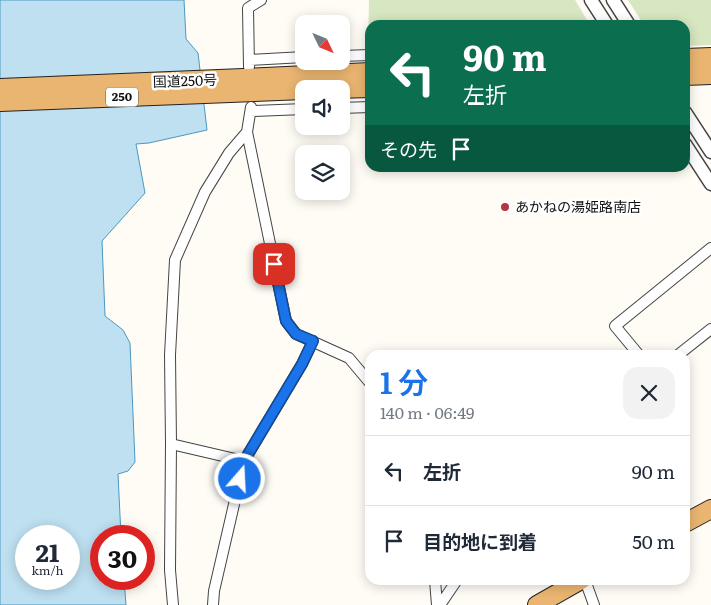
<!DOCTYPE html>
<html lang="ja">
<meta charset="utf-8">
<style>
:root{--surface:#fff;--page:#f2f2f3;--text:#1f2937;--muted:#747a83;--line:#e0e1e3;--accent:#1a73e8}
body{margin:0;font-family:Literata,"Noto Sans JP",serif;background:var(--page);color:var(--text);height:100vh;display:flex;flex-direction:column;font-size:19px;white-space:nowrap}
*{box-sizing:border-box;margin:0}
p{font-size:16px;color:var(--muted)}
.icon{flex:none;width:28px;height:28px;fill:none;stroke:currentColor;stroke-width:2;stroke-linecap:round;stroke-linejoin:round}
.map{position:relative;flex:1;overflow:hidden}
.panel{position:absolute;left:365px;top:350px;width:325px;height:235px;display:flex;flex-direction:column;background:var(--surface);border-radius:15px;box-shadow:0 2px 12px #0003}
.panel>*{flex:none}
.banner{position:absolute;left:365px;top:20px;width:325px;height:152px;border-radius:15px;box-shadow:0 2px 12px #0003;background:#0b6e4f;color:#fff;overflow:hidden}
.needle{width:32px;rotate:133deg}
.controls{position:absolute;left:295px;top:15px;display:grid;gap:10px}
.controls a{display:grid;place-items:center;width:55px;height:55px;border-radius:10px;background:var(--surface);box-shadow:0 2px 12px #0003;font-size:25px}
.speed{position:absolute;left:15px;top:525px;display:flex;gap:10px;font-size:25px;font-weight:700;text-align:center}
.speed>*{display:grid;place-content:center;width:65px;height:65px;border-radius:50%;background:var(--surface);box-shadow:0 2px 12px #0003;line-height:1}
.speed small{font-size:12px;font-weight:400}
.speed .limit{border:8px solid #d22;background:#fff;color:#111}
.pin{position:absolute;display:grid;place-items:center;width:42px;height:42px;color:#fff;margin:-21px;border-radius:10px;box-shadow:0 2px 8px #0006}
.me{position:absolute;width:55px;margin:-28px;rotate:19deg;stroke-linejoin:round;filter:drop-shadow(0 0 4px #0008)}
.turn{display:flex;align-items:center;gap:18px;height:105px;padding:0 15px;font-size:22px}
.turn .icon{width:65px;height:65px;stroke-width:2.5}
.turn b{display:block;font-size:35px;line-height:42px}
.then{display:flex;align-items:center;height:48px;padding:0 15px;background:#0003;gap:10px;font-size:19px}
.round{display:grid;place-items:center;flex:none;width:52px;height:52px;border-radius:15px;background:var(--page)}
.overview{display:flex;align-items:center;justify-content:space-between;height:85px;padding:0 15px}
h1{font-size:30px;font-weight:600;line-height:38px;color:var(--accent)}
ul{padding:0;list-style:none}
li{display:flex;align-items:center;gap:15px;height:70px;padding:0 15px;border-top:1px solid var(--line)}
li div{flex:1}
li b{display:block;font-size:19px}
li em{font-style:normal}
.map>svg:first-child{display:block}
.green{fill:#d6e7c1}
.water{fill:#bee0f1;stroke:#4c97c2;fill-rule:evenodd}
.lines{fill:none;stroke-linecap:round;stroke-linejoin:round}
.minor-casing{stroke:#444;stroke-width:12}
.tertiary-casing{stroke:#444;stroke-width:15}
.trunk-casing{stroke:#222;stroke-width:20}
.minor{stroke:#fff;stroke-width:10}
.tertiary{stroke:#fff;stroke-width:12}
.trunk{stroke:#eab571;stroke-width:18}
.route-casing{stroke:#114b97;stroke-width:12}
.route{stroke:#1a73e8;stroke-width:9}
.poi-dot{fill:#b5343f;stroke:#fff;stroke-width:2}
.labels{text-anchor:middle;stroke-width:5;stroke-linejoin:round;paint-order:stroke}
.shield{fill:#fff;stroke:#585858;stroke-width:1}
.shield-label{font-size:12px;font-weight:bold;fill:#111}
.street-label{font-size:14px;fill:#111;stroke:#fff}
.poi-label{font-size:14px;fill:#111;stroke:#fff;text-anchor:start}
</style>
<div class="map">
<svg width="711" height="605" viewBox="0 0 711 605">
<rect width="100%" height="100%" fill="#fefcf5"/>
<!-- green -->
<path class="green" d="M369,0h206l15,25h-220v23h-2z
M628,0h83v45l-26,1v-21h-41z"/>
<!-- water -->
<path class="water" d="M0,0h184l2,39 12,14 9,77 -58,13 -13,1 9,49 -43,48 3,75 18,14 7,13 5,119 -7,9 -10,3 3,62h-20v43h23l2,26h-126zM26,536h43v43h-43z"/>
<g class="lines">
<defs>
<path id="minor" d="M341,56l29,-1
M249,60l55,-3
M249,67l-1,-59 13,-8
M251,107l-4,25 39,189 10,13 53,24 21,25
M341,108l29,-1
M251,111l53,-2
M639,355l-24,-29 96,-78
M678,355l33,-26
M171,444l73,17
M435,580l2,25
M585,580l9,25
M173,605l-3,-35 1,-126 -1,-89 5,-95 30,-68 24,-39 18,-21
M213,605l1,-14 30,-130 58,-97 11,-23
M440,605l17,-25"/>
<path id="tertiary" d="M591,0l16,25
M613,0l16,25
M685,112l26,40
M685,144l26,40"/>
<path id="trunk" d="M685,58l26,-1
M685,76l26,-1
M0,88l243,-10 127,-6
M337,89l33,-1
M0,102l304,-12
M685,523l26,-14
M537,605l44,-25"/>
</defs>
<!-- minor casing -->
<use href="#minor" class="minor-casing"/>
<!-- tertiary casing -->
<use href="#tertiary" class="tertiary-casing"/>
<!-- trunk casing -->
<use href="#trunk" class="trunk-casing"/>
<!-- minor -->
<use href="#minor" class="minor"/>
<!-- tertiary -->
<use href="#tertiary" class="tertiary"/>
<!-- trunk -->
<use href="#trunk" class="trunk"/>
</g>
<g class="lines">
<defs>
<path id="route" d="M240,479l4,-18 58,-97 11,-23 -17,-7 -10,-13 -12,-57"/>
</defs>
<!-- route casing -->
<use href="#route" class="route-casing"/>
<!-- route -->
<use href="#route" class="route"/>
</g>
<!-- markers -->
<circle class="poi-dot" cx="505" cy="207" r="5"/>
<g class="labels">
<!-- shield labels -->
<rect class="shield" x="106" y="87.5" width="32" height="19" rx="4"/>
<g class="shield-label">
<text x="122" y="101">250</text>
</g>
<!-- street labels -->
<g class="street-label">
<text transform="translate(185 81) rotate(-2)" y="5">国道250号</text>
</g>
<!-- poi labels -->
<g class="poi-label">
<text x="515" y="212">あかねの湯姫路南店</text>
</g>
</g>
</svg>
<div class="controls">
<a><svg class="needle" viewBox="-14 -14 28 28"><path d="M0-13l5 13h-10z" fill="#e53935"/><path d="M0 13l5-13h-10z" fill="#747a83"/></svg></a>
<a><svg class="icon" aria-label="sound" viewBox="0 0 24 24"><path d="M4 9h4l5-4v14l-5-4H4zM17 9q2 3 0 6"/></svg></a>
<a><svg class="icon" aria-label="layers" viewBox="0 0 24 24"><path d="M12 4l9 5-9 5-9-5zM3 14l9 5 9-5"/></svg></a>
</div>
<div class="speed"><div>21<small>km/h</small></div><div class="limit">30</div></div>
<div class="pin" style="left:274px;top:264px;background:#d93025"><svg class="icon" aria-label="arrive" viewBox="0 0 24 24"><path d="M6 21V4h12l-3 4 3 4H6"/></svg></div>
<svg class="me" style="left:240px;top:479px" viewBox="-20 -20 40 40"><circle r="17" fill="#1a73e8" stroke="#fff" stroke-width="3"/><path d="M0-11L8 9 0 5-8 9z" fill="#fff"/></svg>
<div class="banner">
<div class="turn"><svg class="icon" aria-label="left" viewBox="0 0 24 24"><path d="M17 20v-9H6M10 6l-5 5 5 5"/></svg><div><b>90 m</b>左折</div></div>
<div class="then">その先<svg class="icon" aria-label="arrive" viewBox="0 0 24 24"><path d="M6 21V4h12l-3 4 3 4H6"/></svg></div>
</div>
<section class="panel">
<div class="overview"><div><h1>1 分</h1><p>140 m · 06:49</p></div><a class="round"><svg class="icon" aria-label="close" viewBox="0 0 24 24"><path d="M6 6l12 12M18 6L6 18"/></svg></a></div>
<ul>
<li><svg class="icon" aria-label="left" viewBox="0 0 24 24"><path d="M17 20v-9H6M10 6l-5 5 5 5"/></svg><div><b>左折</b></div><em>90 m</em></li>
<li><svg class="icon" aria-label="arrive" viewBox="0 0 24 24"><path d="M6 21V4h12l-3 4 3 4H6"/></svg><div><b>目的地に到着</b></div><em>50 m</em></li>
</ul>
</section>
</div>
